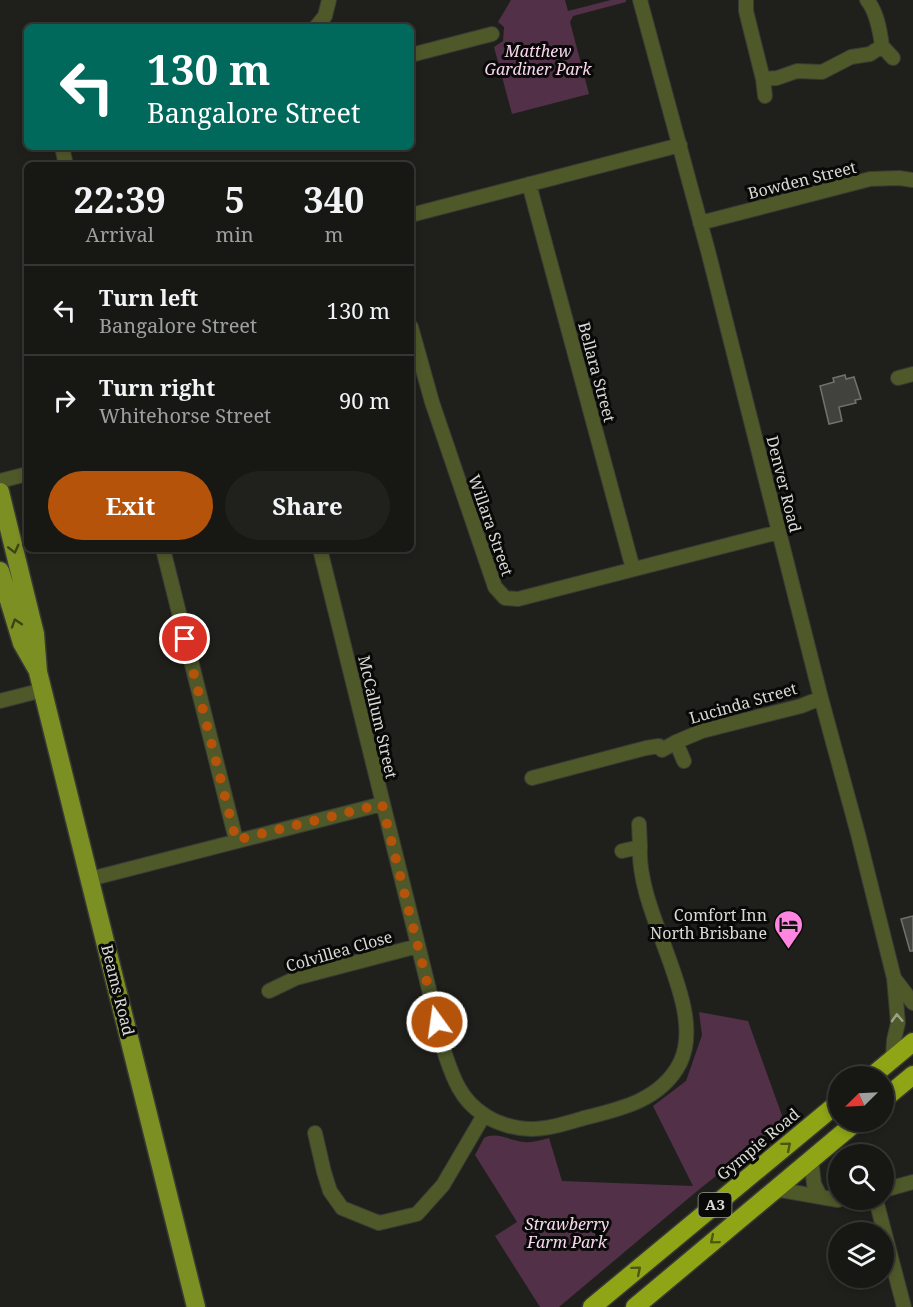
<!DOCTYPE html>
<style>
:root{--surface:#171814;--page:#20211d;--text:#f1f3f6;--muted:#9ea0a0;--line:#363734;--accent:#b45309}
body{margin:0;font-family:"Noto Serif",serif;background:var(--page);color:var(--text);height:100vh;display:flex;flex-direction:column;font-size:22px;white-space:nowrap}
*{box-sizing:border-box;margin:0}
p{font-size:20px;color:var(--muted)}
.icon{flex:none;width:33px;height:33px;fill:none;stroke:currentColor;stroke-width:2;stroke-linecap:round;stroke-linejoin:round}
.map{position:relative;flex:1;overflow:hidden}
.side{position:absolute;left:24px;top:162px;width:390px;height:390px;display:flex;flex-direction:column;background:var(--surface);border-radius:9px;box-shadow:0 3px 9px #0003,0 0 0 2px var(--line)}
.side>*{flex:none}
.hud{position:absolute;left:24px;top:24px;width:390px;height:126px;border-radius:9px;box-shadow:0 3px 9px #0003,0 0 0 2px var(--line);background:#00695c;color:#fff;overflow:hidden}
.needle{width:39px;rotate:246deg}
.tools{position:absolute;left:828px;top:1066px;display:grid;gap:12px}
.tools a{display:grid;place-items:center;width:66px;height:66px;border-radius:50%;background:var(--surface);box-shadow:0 3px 9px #0003,0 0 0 2px var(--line);font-size:30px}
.pin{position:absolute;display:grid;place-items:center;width:51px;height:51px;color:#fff;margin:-26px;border:3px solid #fff;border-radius:50%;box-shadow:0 2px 6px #0007}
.me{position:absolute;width:66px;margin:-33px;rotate:346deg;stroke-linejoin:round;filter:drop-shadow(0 0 4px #0008)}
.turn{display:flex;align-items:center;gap:21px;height:126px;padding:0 24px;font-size:27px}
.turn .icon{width:78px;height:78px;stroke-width:2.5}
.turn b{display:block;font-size:42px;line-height:51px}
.eta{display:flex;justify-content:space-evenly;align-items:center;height:102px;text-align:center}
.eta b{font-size:36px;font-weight:700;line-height:42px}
.cta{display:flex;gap:12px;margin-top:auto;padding:12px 24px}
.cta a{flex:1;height:69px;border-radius:36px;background:var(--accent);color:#fff;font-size:24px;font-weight:700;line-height:69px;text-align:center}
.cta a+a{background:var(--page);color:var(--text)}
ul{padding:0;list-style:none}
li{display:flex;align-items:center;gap:18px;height:90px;padding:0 24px;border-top:2px solid var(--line)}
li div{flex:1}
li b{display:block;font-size:22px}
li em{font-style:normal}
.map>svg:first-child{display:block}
.green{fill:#523048}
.building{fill:#41423d;stroke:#71726d;stroke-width:1.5}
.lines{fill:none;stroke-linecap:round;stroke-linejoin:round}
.minor-casing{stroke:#393a35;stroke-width:16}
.major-casing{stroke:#393a35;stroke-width:21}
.highway-casing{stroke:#393a35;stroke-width:21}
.minor{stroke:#4e5829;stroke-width:14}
.major{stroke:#7c8f22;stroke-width:18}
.highway{stroke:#8fa516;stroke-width:18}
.oneway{stroke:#3d4514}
.oneway2{stroke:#9aa088}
.oneway3{stroke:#4c570f}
.route{stroke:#b45309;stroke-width:10;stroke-dasharray:0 18}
.labels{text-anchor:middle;stroke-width:6;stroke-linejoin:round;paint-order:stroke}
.shield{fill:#090908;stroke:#9b9b98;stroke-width:1.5}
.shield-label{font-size:15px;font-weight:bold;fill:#d9dad6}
.park-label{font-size:16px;font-style:italic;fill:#fbd8f0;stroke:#090908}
.street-label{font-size:16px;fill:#d9dad6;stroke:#090908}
.poi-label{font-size:16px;fill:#d9dad6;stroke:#090908;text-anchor:end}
</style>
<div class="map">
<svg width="913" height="1307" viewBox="0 0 913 1307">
<rect width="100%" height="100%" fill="#1f201b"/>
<!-- green -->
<path class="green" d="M511,0h54l3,11 43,-11h15v2l-53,14 -3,6 19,72 -77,20 -18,-67 9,-6 1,-14 -6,-5z
M699,1012l49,9 36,100 -88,71 -137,115h-19l-45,-71 22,-14 -42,-67 9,-17c13,-7 26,3 40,4 8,1 17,-2 25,-4l13,43 131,5 -40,-80 33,-25 16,-46z"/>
<!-- building -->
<path class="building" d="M845,375l1,4 8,-2 7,22 -6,1 1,3 -17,4 3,14 -13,3 -9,-38 14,-4 -1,-4z
M913,916v35h-3l-9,-32z"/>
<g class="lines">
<defs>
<path id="minor" d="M640,0l68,251 113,447 37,136 36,144 4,45 -4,17 -1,18
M746,0v11l17,68 2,17
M316,27l9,-11 4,-16
M882,46l11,12
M411,55l81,-21
M763,79l14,-1 20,-7 25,1 29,-15 19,-3 12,-8c-2,-15 -5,-34 -15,-46
M62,147l4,18
M529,184l104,385
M411,215l269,-70
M700,223l170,-44 29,-1 14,2
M411,327l21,75 63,185 10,11 13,1 261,-67
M898,378l15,-4
M0,481l27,-7
M163,549l73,291
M320,549l125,505c8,24 16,46 38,60 12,9 32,15 48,15 18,0 36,-6 53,-11 37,-9 77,-18 96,-55 28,-57 -44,-149 -40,-216
M0,701l43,-11
M676,742l26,-11 99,-25 20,-8
M532,778l114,-30 13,-2 3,4 14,-8 8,19
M622,851l18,-4 -1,-23
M90,879l292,-75
M894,978l19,25
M269,991l27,-13 122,-32
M315,1133l9,39 6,19 12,17 37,15 38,-9 26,-29 41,-70
M811,1159l3,25 6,12
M775,1189l63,11
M884,1190l29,-8
M876,1200l28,107"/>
<path id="major" d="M0,492l35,142 3,38 158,635
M0,571l22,72 16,28"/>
<path id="highway" d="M871,1077l42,-35
M884,1099l29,-24
M592,1307l246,-204
M635,1307l221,-185"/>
</defs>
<!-- minor casing -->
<use href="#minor" class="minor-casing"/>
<!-- major casing -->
<use href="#major" class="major-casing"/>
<!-- highway casing -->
<use href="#highway" class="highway-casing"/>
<!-- minor -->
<use href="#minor" class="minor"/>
<!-- major -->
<use href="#major" class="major"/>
<!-- highway -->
<use href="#highway" class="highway"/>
</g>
<!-- one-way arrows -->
<defs><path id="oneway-chevron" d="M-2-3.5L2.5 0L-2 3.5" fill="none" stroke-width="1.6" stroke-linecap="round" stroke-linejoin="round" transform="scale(1.5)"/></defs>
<g class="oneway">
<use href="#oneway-chevron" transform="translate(14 549) rotate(76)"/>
<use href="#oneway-chevron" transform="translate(16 623) rotate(-108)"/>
</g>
<use class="oneway2" href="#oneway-chevron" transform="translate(897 1018) rotate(-92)"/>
<g class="oneway3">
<use href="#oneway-chevron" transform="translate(787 1146) rotate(-40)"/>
<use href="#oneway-chevron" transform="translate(714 1240) rotate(140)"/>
<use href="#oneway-chevron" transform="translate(637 1270) rotate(-40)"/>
</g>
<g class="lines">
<!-- route -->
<path class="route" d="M185,639l51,201 146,-36 55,218"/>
</g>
<!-- icons -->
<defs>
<symbol id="hotel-pin" viewBox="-11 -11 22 30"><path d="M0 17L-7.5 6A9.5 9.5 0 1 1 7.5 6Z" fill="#fe85e0" stroke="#090908"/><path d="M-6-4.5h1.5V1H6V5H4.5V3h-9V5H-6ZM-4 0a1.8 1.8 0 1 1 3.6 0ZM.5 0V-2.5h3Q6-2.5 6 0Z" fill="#111"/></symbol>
</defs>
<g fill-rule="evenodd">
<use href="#hotel-pin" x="772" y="908" width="33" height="45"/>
</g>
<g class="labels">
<!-- shield labels -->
<rect class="shield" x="698.5" y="1193" width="33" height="24" rx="4.5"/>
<g class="shield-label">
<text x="715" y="1210">A3</text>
</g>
<!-- park labels -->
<g class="park-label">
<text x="538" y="57">Matthew<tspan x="538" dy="18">Gardiner Park</tspan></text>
<text x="567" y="1230">Strawberry<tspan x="567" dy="18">Farm Park</tspan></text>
</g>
<!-- street labels -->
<g class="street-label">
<text transform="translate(802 180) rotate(-14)" y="6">Bowden Street</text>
<text transform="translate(597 372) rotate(75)" y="6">Bellara Street</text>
<text transform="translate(784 484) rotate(76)" y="6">Denver Road</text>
<text transform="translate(491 525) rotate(71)" y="6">Willara Street</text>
<text transform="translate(743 703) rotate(-16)" y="6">Lucinda Street</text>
<text transform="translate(378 717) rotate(77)" y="6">McCallum Street</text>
<text transform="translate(339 951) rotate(-16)" y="6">Colvillea Close</text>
<text transform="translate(118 990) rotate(76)" y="6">Beams Road</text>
<text transform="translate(758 1144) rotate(-40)" y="6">Gympie Road</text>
</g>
<!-- poi labels -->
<g class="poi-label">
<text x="767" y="921">Comfort Inn<tspan x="767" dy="18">North Brisbane</tspan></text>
</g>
</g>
</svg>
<div class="tools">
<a><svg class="needle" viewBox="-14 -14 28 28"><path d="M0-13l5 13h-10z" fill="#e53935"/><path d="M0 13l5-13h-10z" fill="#9ea0a0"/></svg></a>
<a><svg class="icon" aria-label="search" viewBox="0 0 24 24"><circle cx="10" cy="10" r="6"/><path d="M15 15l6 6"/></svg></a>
<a><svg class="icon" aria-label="layers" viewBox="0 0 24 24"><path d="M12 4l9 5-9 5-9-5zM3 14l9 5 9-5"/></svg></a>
</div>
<div class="pin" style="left:185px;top:639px;background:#d93025"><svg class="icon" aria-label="arrive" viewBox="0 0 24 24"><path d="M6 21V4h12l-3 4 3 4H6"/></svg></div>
<svg class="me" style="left:437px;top:1022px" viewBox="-20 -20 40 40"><circle r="17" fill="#b45309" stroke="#fff" stroke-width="3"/><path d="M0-11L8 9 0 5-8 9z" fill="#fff"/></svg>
<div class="hud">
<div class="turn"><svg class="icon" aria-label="left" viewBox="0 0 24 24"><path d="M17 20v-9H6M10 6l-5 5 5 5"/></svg><div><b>130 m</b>Bangalore Street</div></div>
</div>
<section class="side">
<div class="eta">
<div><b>22:39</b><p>Arrival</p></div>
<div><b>5</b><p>min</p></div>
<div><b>340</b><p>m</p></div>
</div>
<ul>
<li><svg class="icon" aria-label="left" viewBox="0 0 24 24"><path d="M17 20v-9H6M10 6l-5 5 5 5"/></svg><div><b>Turn left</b><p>Bangalore Street</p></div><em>130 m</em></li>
<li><svg class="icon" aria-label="right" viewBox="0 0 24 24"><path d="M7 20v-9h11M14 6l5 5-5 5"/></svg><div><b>Turn right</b><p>Whitehorse Street</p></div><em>90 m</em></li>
</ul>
<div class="cta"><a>Exit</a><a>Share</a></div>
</section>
</div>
